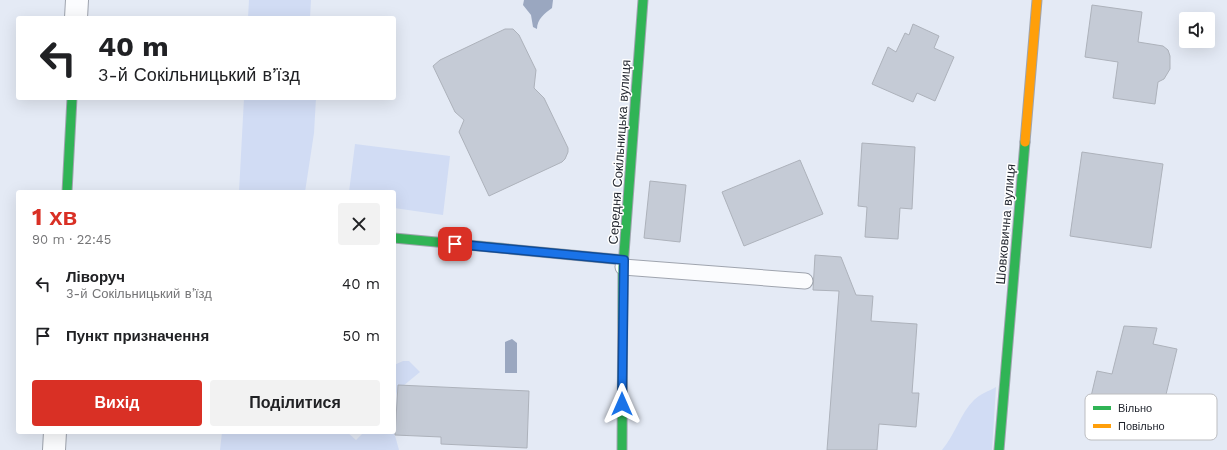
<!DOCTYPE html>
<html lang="uk">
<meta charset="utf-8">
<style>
:root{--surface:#fff;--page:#f2f2f2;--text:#202124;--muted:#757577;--accent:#d93025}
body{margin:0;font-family:"Work Sans",sans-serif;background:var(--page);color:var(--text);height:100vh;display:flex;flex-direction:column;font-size:15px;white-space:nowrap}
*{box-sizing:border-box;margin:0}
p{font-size:13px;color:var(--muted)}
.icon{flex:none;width:22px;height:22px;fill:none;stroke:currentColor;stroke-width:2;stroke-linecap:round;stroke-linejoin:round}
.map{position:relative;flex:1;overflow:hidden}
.side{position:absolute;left:16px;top:190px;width:380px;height:244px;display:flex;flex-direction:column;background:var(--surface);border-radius:4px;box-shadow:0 4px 16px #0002}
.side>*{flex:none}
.guide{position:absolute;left:16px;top:16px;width:380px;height:84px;border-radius:4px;box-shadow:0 4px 16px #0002;background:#fff;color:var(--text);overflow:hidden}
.tools{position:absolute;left:1179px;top:12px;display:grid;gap:8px}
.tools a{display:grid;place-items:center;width:36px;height:36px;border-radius:4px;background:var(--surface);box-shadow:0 4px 16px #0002;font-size:20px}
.pin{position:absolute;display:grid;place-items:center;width:34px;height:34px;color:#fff;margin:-17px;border-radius:8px;box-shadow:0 2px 6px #0006}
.me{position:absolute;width:44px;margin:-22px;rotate:0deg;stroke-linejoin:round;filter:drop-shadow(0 0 3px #0008)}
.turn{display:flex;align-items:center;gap:14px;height:84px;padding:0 16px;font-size:18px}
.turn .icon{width:52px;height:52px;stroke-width:2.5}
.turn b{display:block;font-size:28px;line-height:34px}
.round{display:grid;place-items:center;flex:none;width:42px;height:42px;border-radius:4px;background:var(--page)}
.headline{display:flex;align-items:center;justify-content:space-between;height:68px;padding:0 16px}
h1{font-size:24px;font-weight:700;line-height:30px;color:var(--accent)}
.cta{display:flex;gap:8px;margin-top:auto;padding:8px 16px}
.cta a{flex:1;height:46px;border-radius:4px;background:var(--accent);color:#fff;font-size:16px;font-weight:700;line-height:46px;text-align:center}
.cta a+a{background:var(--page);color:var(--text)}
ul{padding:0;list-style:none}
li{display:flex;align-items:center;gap:12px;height:52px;padding:0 16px}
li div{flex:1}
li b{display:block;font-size:15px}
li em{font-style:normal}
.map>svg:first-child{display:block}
.green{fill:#d1dcf4}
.water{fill:#9aa7c0}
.building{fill:#c5cbd6;stroke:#adb2bb}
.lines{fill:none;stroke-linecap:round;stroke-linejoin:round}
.lane-casing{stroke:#9fa4ae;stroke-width:17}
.street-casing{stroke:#9fa4ae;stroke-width:24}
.fast-casing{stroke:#9fa4ae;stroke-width:11}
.slow-casing{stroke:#9fa4ae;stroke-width:11}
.lane{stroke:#fbfcfe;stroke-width:15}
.street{stroke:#fbfcfe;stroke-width:22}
.fast{stroke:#30b455;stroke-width:9}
.slow{stroke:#ff9f0a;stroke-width:9}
.route-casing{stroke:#114b97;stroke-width:10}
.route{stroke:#1a73e8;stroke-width:7}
.labels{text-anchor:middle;stroke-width:3;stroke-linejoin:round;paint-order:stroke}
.street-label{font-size:13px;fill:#1f232c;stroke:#fff}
.key{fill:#fff;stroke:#bcbdc0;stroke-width:1}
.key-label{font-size:11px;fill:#1f232c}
</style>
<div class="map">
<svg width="1227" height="450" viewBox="0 0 1227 450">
<rect width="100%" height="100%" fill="#e4eaf5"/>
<!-- green -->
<path class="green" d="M249,0h62l-1,18h-62z
M244,98h72l-2,35 -9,59h-66z
M355,144l95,12 -7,59 -49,-7v-16h-45z
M403,361h6l11,11 -23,19 -3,14v-40z
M996,387l-4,63h-50c13,-15 18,-36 32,-50 6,-6 15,-9 22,-13z
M222,432h125l9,8 8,-8h30l5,18h-179z"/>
<!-- water -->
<path class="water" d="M524,0h29l-1,8c-7,5 -15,11 -15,21l-4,-2 -2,-12 -8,-10z
M512,339l5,4v30h-12v-31z"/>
<!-- building -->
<path class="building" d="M1092,5l50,7 -4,30 25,4 5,4 2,6v13l-6,10 -6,3 -3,22 -42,-6 5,-36 -33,-5z
M913,24l26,12 -5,12 20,9 -19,44 -18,-8 -4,9 -41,-18 16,-37 8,5 9,-19 4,2z
M505,29h8l6,6 17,35 -2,18 10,10 24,50v4l-3,7 -3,3 -73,34 -30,-64 5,-12 -9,-8 -22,-46 7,-6z
M862,143l53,4 -3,62 -12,-1 -2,31 -33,-2 2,-30 -9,-1z
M1082,152l81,12 -12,84 -81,-12z
M800,160l23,54 -79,32 -22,-54z
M650,181l36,4 -6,57 -36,-4z
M815,255l26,2 15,38 17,1 -2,25 46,3 -5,69h7l-3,34 -37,-3 -2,26h-50l12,-159 -26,-1z
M1124,326l33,2 -4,16 24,5 -14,58 -29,-7 -3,14 -42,-9 8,-34 15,3z
M398,385l131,6 -2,57 -86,-4v-7l-46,-2z"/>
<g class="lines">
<defs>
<path id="lane" d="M623,267l182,14"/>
<path id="street" d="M76,18l1,-18
M54,450l1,-18"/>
<path id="fast" d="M67,192l5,-94
M394,238l230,22
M622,450l1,-183 20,-267
M999,450l26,-308"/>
<path id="slow" d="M1025,142l12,-142"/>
</defs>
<!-- lane casing -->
<use href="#lane" class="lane-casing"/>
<!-- street casing -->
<use href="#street" class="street-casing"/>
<!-- fast casing -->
<use href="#fast" class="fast-casing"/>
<!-- slow casing -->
<use href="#slow" class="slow-casing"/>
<!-- lane -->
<use href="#lane" class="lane"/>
<!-- street -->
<use href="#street" class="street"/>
<!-- fast -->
<use href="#fast" class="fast"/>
<!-- slow -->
<use href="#slow" class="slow"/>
</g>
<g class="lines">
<defs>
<path id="route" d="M455,244l169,16 -2,144"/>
</defs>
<!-- route casing -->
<use href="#route" class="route-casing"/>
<!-- route -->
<use href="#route" class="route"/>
</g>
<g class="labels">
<!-- street labels -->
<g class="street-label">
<text transform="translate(619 152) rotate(-86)" y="5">Середня Сокільницька вулиця</text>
<text transform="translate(1005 224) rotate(-85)" y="5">Шовковична вулиця</text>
</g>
</g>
<!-- legend -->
<rect x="1085" y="394" width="132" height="46" rx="6" class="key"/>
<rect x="1093" y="406" width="18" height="4" fill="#30b455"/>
<rect x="1093" y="424" width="18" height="4" fill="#ff9f0a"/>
<g class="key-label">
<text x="1118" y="412">Вільно</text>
<text x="1118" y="430">Повільно</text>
</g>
</svg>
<div class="tools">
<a><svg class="icon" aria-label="sound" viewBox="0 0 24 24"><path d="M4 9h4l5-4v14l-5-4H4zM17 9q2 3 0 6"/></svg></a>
</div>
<div class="pin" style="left:455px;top:244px;background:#d93025"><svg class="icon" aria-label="arrive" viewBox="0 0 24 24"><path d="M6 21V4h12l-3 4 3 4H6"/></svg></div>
<svg class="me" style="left:622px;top:404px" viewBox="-20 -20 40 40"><path d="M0-17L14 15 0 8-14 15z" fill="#1a73e8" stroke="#fff" stroke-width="4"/></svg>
<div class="guide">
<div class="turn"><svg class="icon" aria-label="left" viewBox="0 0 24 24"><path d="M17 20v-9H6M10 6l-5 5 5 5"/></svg><div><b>40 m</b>3-й Сокільницький в’їзд</div></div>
</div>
<section class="side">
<div class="headline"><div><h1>1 хв</h1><p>90 m · 22:45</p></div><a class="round"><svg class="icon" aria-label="close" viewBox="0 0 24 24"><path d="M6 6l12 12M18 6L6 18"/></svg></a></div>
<ul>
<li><svg class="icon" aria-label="left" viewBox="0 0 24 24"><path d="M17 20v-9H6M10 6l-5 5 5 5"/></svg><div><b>Ліворуч</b><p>3-й Сокільницький в’їзд</p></div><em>40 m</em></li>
<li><svg class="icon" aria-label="arrive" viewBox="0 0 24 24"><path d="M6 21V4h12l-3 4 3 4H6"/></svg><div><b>Пункт призначення</b></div><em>50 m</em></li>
</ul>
<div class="cta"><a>Вихід</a><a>Поділитися</a></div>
</section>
</div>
